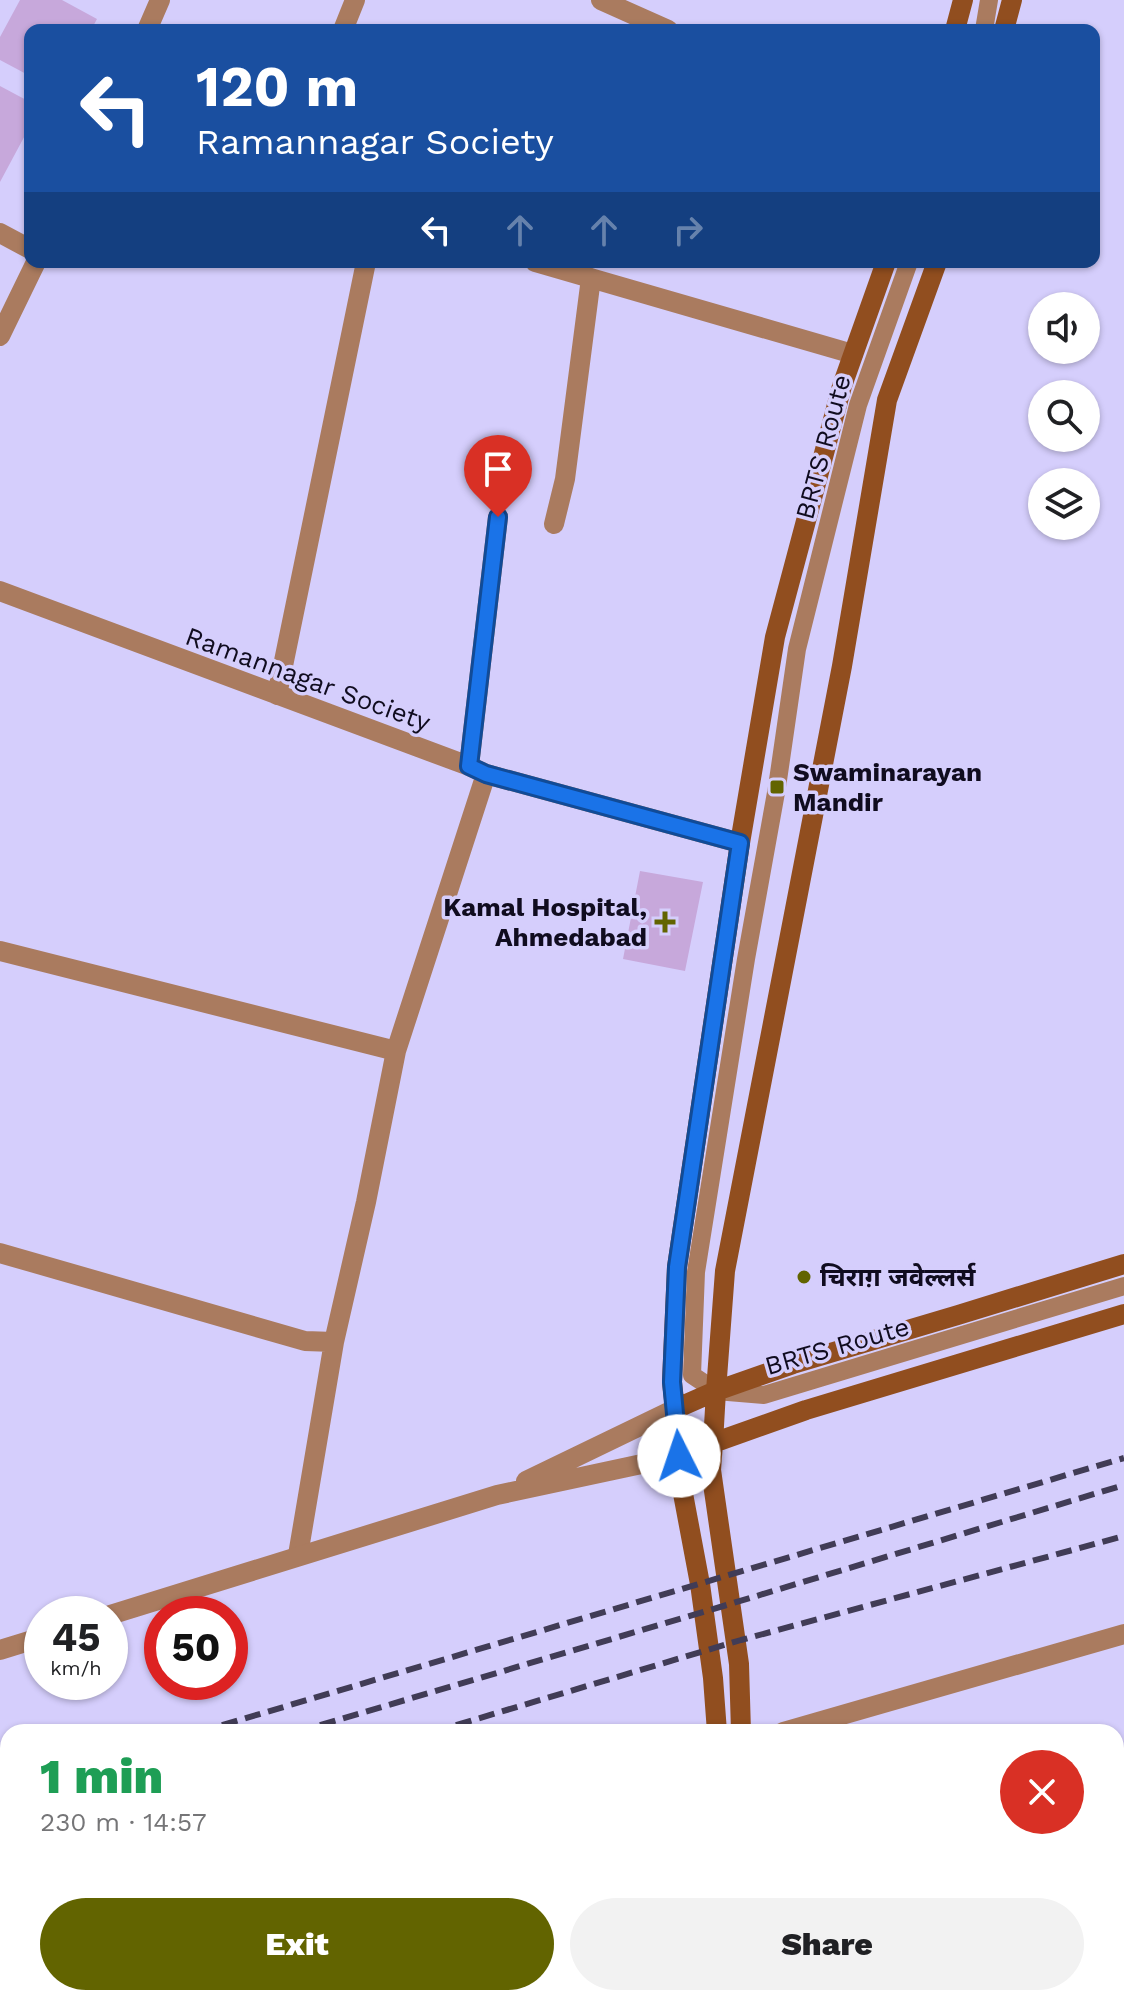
<!DOCTYPE html>
<meta charset="utf-8">
<style>
:root{--surface:#fff;--page:#f2f2f2;--text:#202124;--muted:#757577;--accent:#626400}
body{margin:0;font-family:"Work Sans","Noto Sans Devanagari",sans-serif;background:var(--page);color:var(--text);height:100vh;display:flex;flex-direction:column;font-size:30px;white-space:nowrap}
*{box-sizing:border-box;margin:0}
p{font-size:26px;color:var(--muted)}
.icon{flex:none;width:44px;height:44px;fill:none;stroke:currentColor;stroke-width:2;stroke-linecap:round;stroke-linejoin:round}
.map{position:relative;flex:1;overflow:hidden}
.side{position:absolute;left:0px;top:1724px;width:1124px;height:282px;display:flex;flex-direction:column;background:var(--surface);border-radius:24px 24px 0 0;box-shadow:0 2px 6px #0004}
.side>*{flex:none}
.hud{position:absolute;left:24px;top:24px;width:1076px;height:244px;border-radius:16px;box-shadow:0 2px 6px #0004;background:#1a4fa0;color:#fff;overflow:hidden}
.fabs{position:absolute;left:1028px;top:292px;display:grid;gap:16px}
.fabs a{display:grid;place-items:center;width:72px;height:72px;border-radius:50%;background:var(--surface);box-shadow:0 2px 6px #0004;font-size:40px}
.speed{position:absolute;left:24px;top:1596px;display:flex;gap:16px;font-size:40px;font-weight:700;text-align:center}
.speed>*{display:grid;place-content:center;width:104px;height:104px;border-radius:50%;background:var(--surface);box-shadow:0 2px 6px #0004;line-height:1}
.speed small{font-size:20px;font-weight:400}
.speed .limit{border:12px solid #d22;background:#fff;color:#111}
.pin{position:absolute;display:grid;place-items:center;width:68px;height:68px;color:#fff;margin:-82px -34px;border-radius:50% 50% 50% 0;rotate:-45deg;box-shadow:0 0 8px #0007}
.pin .icon{rotate:45deg}
.me{position:absolute;width:88px;margin:-44px;rotate:356deg;stroke-linejoin:round;filter:drop-shadow(0 0 6px #0008)}
.turn{display:flex;align-items:center;gap:28px;height:168px;padding:0 40px;font-size:36px}
.turn .icon{width:104px;height:104px;stroke-width:2.5}
.turn b{display:block;font-size:56px;line-height:68px}
.lanes{display:flex;align-items:center;height:76px;padding:0 40px;background:#0003;justify-content:center;gap:40px;direction:ltr}
.lanes .off{opacity:.35}
.round{display:grid;place-items:center;flex:none;width:84px;height:84px;border-radius:42px;background:var(--page)}
.headline{display:flex;align-items:center;justify-content:space-between;height:136px;padding:0 40px}
h1{font-size:48px;font-weight:800;line-height:60px;color:#1e9e55}
.primary-button{display:flex;gap:16px;margin-top:auto;padding:16px 40px}
.primary-button a{flex:1;height:92px;border-radius:48px;background:var(--accent);color:#fff;font-size:32px;font-weight:800;line-height:92px;text-align:center}
.primary-button a+a{background:var(--page);color:var(--text)}
.map>svg:first-child{display:block}
.building{fill:#c7a8db}
.lines{fill:none;stroke-linecap:round;stroke-linejoin:round}
.service{stroke:#aa7b5f;stroke-width:18}
.minor{stroke:#aa7b5f;stroke-width:20}
.tertiary{stroke:#aa7b5f;stroke-width:20}
.secondary{stroke:#914e1f;stroke-width:20}
.rail{stroke:#413c56;stroke-width:6;stroke-dasharray:16 8;stroke-linecap:butt}
.route-casing{stroke:#114b97;stroke-width:20}
.route{stroke:#1a73e8;stroke-width:14}
.poi-dot{fill:#626400;stroke:#d5cefc;stroke-width:3}
.labels{text-anchor:middle;stroke-width:7;stroke-linejoin:round;paint-order:stroke}
.street-label{font-size:26px;fill:#100c1f;stroke:#d5cefc}
.poi-label{font-size:26px;font-weight:bold;fill:#100c1f;stroke:#d5cefc;text-anchor:start}
</style>
<div class="map">
<svg width="1124" height="2005" viewBox="0 0 1124 2005">
<rect width="100%" height="100%" fill="#d5cefc"/>
<!-- building -->
<path class="building" d="M20,0h42l35,19 -6,11h-61v46l-30,-16v-23z
M0,86l30,16v24l-30,56z
M640,871l63,11 -18,89 -62,-12z
M500,1998h101l-1,7h-102z
M731,1998h25l24,7h-51z"/>
<g class="lines">
<!-- service -->
<path class="service" d="M984,30l5,-30
M909,262l-51,143 -61,244 -20,138 -31,172 -50,313 -4,103 24,16 48,4 360,-109"/>
<!-- minor -->
<path class="minor" d="M601,0l67,30
M147,30l13,-30
M343,30l12,-30
M0,233l30,16
M535,262l318,92
M0,336l36,-74
M554,524l11,-45 26,-201
M0,591l469,175 17,8 254,69
M277,695l89,-433
M469,766l29,-249
M0,951l396,100
M0,1253l305,88 29,1
M298,1555l36,-213 32,-140 30,-151 90,-277
M458,2005l2,-7"/>
<!-- tertiary -->
<path class="tertiary" d="M526,1481l149,-72
M110,1615l387,-120 182,-39
M0,1650l42,-13
M783,1732l341,-98
M0,1958l8,-2
M1074,1998l29,7"/>
<!-- secondary -->
<path class="secondary" d="M955,30l8,-30
M1004,30l8,-30
M937,262l-50,138 -45,266 -117,605 -9,120 77,-27 165,-49 166,-51
M675,1409l-3,-27 5,-115 63,-424 35,-206 67,-251 44,-124
M679,1456l34,-13 3,-52 -41,18 6,74 19,101 13,94 4,54
M741,1732l-2,-68 -28,-194 2,-27 93,-33 318,-96
M691,2005l2,-7"/>
<!-- rail -->
<path class="rail" d="M199,1732l925,-274
M297,1732l433,-128 394,-119
M433,1732l308,-92 383,-104
M0,1791l8,-2
M0,1818l8,-2
M0,1861l8,-3"/>
</g>
<g class="lines">
<defs>
<path id="route" d="M498,517l-29,249 17,8 254,69 -63,424 -5,115 7,74"/>
</defs>
<!-- route casing -->
<use href="#route" class="route-casing"/>
<!-- route -->
<use href="#route" class="route"/>
</g>
<!-- markers -->
<g class="poi-dot">
<rect x="769" y="779" width="16" height="16" rx="4"/>
<path d="M661 910h8v8h8v8h-8v8h-8v-8h-8v-8h8z"/>
<circle cx="804" cy="1277" r="8"/>
</g>
<g class="labels">
<!-- street labels -->
<g class="street-label">
<text transform="translate(823 447) rotate(-75)" y="9">BRTS Route</text>
<text transform="translate(308 679) rotate(20)" y="9">Ramannagar Society</text>
<text transform="translate(837 1346) rotate(-16)" y="9">BRTS Route</text>
</g>
<!-- poi labels -->
<g class="poi-label">
<text x="793" y="781">Swaminarayan<tspan x="793" dy="30">Mandir</tspan></text>
<text x="647" y="916" text-anchor="end">Kamal Hospital,<tspan x="647" dy="30">Ahmedabad</tspan></text>
<text x="820" y="1286">चिराग़ जवेल्लर्स</text>
</g>
</g>
</svg>
<div class="fabs">
<a><svg class="icon" aria-label="sound" viewBox="0 0 24 24"><path d="M4 9h4l5-4v14l-5-4H4zM17 9q2 3 0 6"/></svg></a>
<a><svg class="icon" aria-label="search" viewBox="0 0 24 24"><circle cx="10" cy="10" r="6"/><path d="M15 15l6 6"/></svg></a>
<a><svg class="icon" aria-label="layers" viewBox="0 0 24 24"><path d="M12 4l9 5-9 5-9-5zM3 14l9 5 9-5"/></svg></a>
</div>
<div class="speed"><div>45<small>km/h</small></div><div class="limit">50</div></div>
<div class="pin" style="left:498px;top:517px;background:#d93025"><svg class="icon" aria-label="arrive" viewBox="0 0 24 24"><path d="M6 21V4h12l-3 4 3 4H6"/></svg></div>
<svg class="me" style="left:679px;top:1456px" viewBox="-20 -20 40 40"><circle r="19" fill="#fff"/><path d="M0-13L10 11 0 6-10 11z" fill="#1a73e8"/></svg>
<div class="hud">
<div class="turn"><svg class="icon" aria-label="left" viewBox="0 0 24 24"><path d="M17 20v-9H6M10 6l-5 5 5 5"/></svg><div><b>120 m</b>Ramannagar Society</div></div>
<div class="lanes"><svg class="icon" aria-label="left" viewBox="0 0 24 24"><path d="M17 20v-9H6M10 6l-5 5 5 5"/></svg><svg class="icon off" aria-label="ahead" viewBox="0 0 24 24"><path d="M12 20V5M6 11l6-6 6 6"/></svg><svg class="icon off" aria-label="ahead" viewBox="0 0 24 24"><path d="M12 20V5M6 11l6-6 6 6"/></svg><svg class="icon off" aria-label="right" viewBox="0 0 24 24"><path d="M7 20v-9h11M14 6l5 5-5 5"/></svg></div>
</div>
<section class="side">
<div class="headline"><div><h1>1 min</h1><p>230 m · 14:57</p></div><a class="round" style="background:#d93025;color:#fff"><svg class="icon" aria-label="close" viewBox="0 0 24 24"><path d="M6 6l12 12M18 6L6 18"/></svg></a></div>
<div class="primary-button"><a>Exit</a><a>Share</a></div>
</section>
</div>
